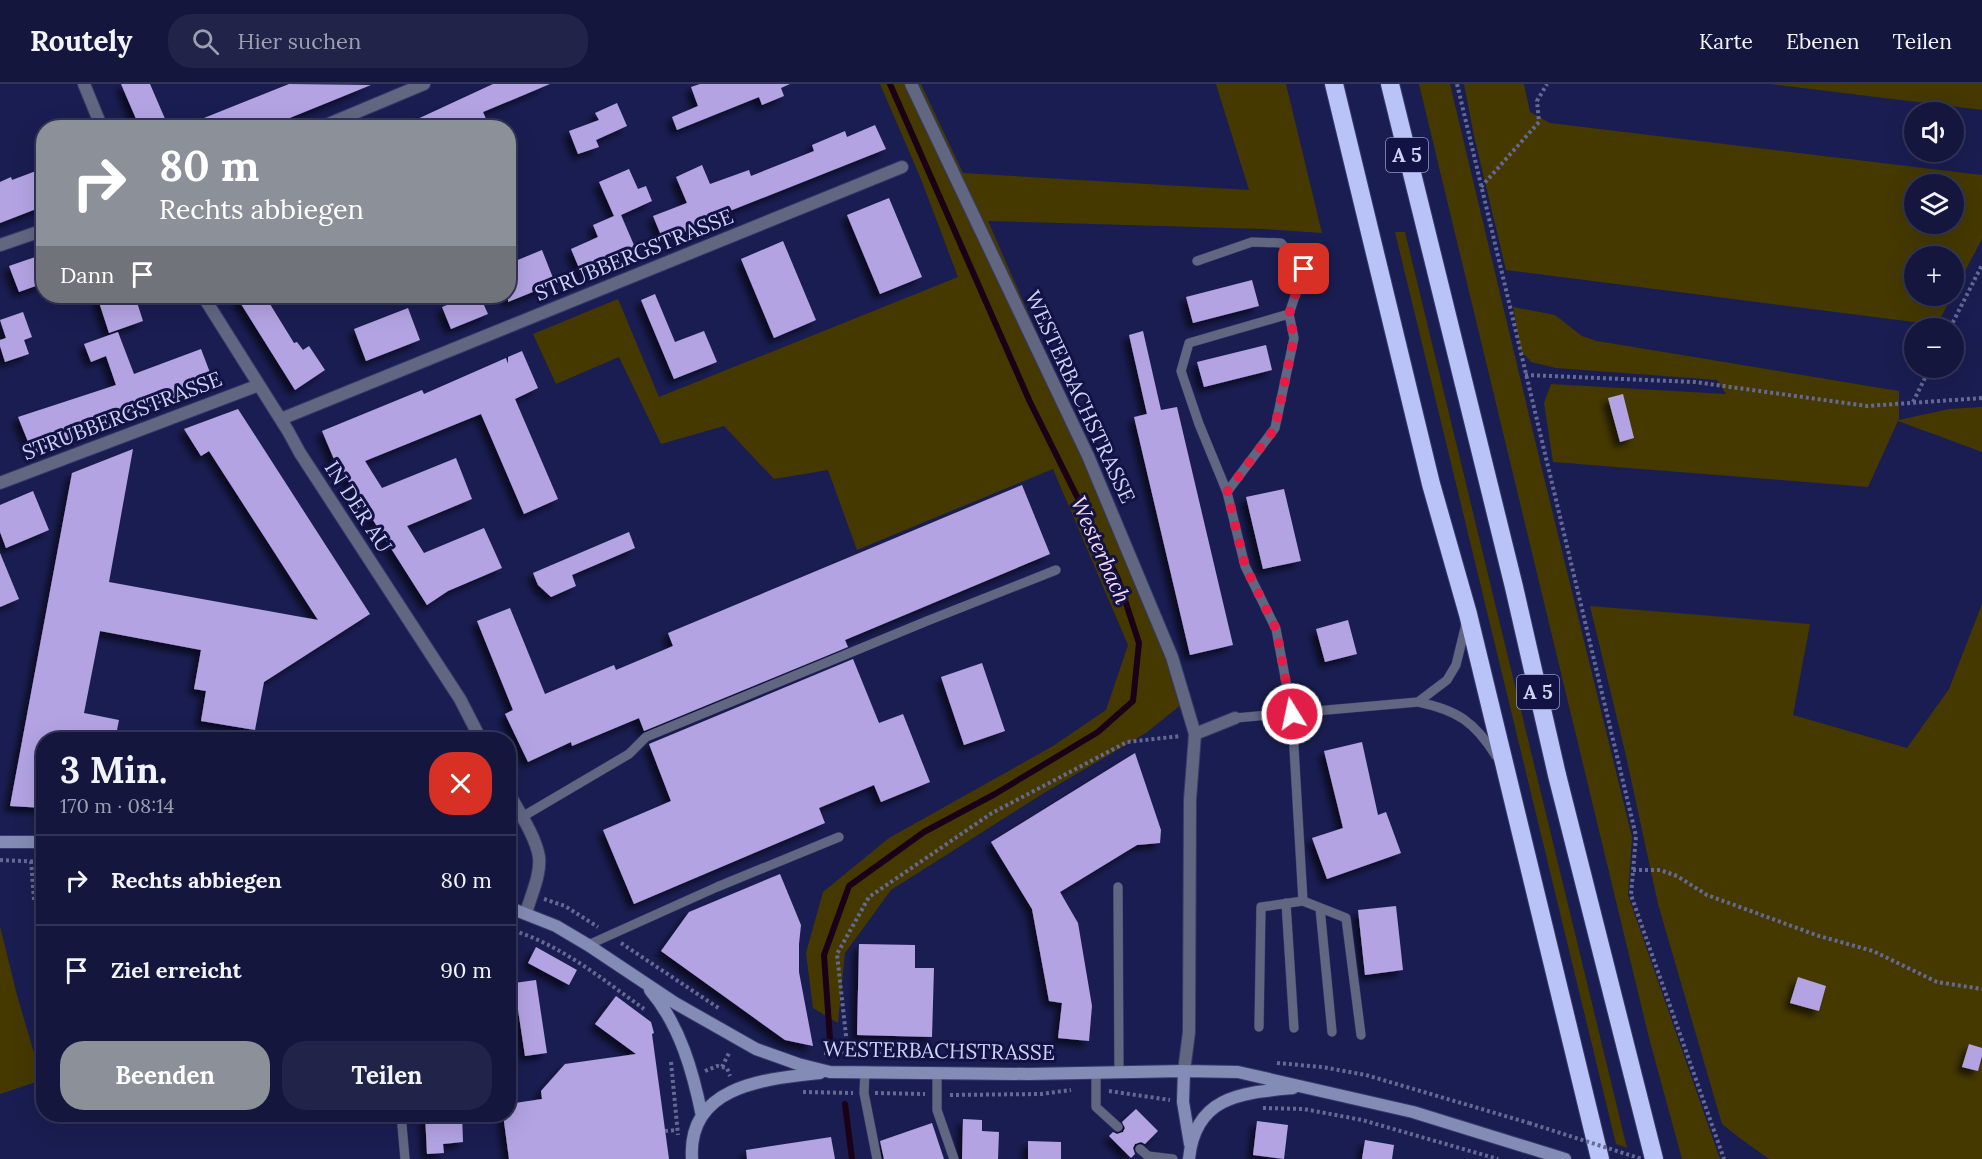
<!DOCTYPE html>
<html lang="de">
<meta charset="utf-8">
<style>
:root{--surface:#14163d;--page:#212348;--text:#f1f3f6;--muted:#9d9fb0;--line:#333557;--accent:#8c9099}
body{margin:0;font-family:Lora,serif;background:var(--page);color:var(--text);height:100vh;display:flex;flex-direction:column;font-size:22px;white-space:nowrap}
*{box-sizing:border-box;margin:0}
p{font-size:20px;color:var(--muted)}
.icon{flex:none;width:33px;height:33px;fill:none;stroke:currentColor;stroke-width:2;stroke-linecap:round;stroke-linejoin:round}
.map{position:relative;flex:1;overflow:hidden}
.drawer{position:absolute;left:36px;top:648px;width:480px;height:390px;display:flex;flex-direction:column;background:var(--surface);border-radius:24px;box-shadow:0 6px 24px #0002,0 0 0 2px var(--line)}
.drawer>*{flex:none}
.guide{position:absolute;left:36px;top:36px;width:480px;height:183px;border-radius:24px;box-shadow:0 6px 24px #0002,0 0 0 2px var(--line);background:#8c9099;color:#fff;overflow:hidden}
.controls{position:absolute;left:1904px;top:18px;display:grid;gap:12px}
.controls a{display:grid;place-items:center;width:60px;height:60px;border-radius:50%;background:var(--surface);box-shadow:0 6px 24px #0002,0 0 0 2px var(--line);font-size:30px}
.pin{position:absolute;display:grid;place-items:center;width:51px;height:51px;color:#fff;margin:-26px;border-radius:12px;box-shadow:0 3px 9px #0006}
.me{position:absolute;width:66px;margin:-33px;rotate:350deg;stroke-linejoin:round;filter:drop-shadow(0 0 4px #0008)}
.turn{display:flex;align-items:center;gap:21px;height:126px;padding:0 24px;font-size:27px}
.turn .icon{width:78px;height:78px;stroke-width:2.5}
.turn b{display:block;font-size:42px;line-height:51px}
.then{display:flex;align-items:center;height:57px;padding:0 24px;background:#0003;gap:12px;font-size:22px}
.round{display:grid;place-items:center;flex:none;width:63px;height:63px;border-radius:24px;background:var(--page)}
.overview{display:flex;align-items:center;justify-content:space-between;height:102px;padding:0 24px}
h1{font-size:36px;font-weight:700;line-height:45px}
.button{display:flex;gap:12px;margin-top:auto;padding:12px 24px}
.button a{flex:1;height:69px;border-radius:24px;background:var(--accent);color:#fff;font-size:24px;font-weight:700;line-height:69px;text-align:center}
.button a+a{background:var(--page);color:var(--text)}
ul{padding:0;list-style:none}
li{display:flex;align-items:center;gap:18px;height:90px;padding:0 24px;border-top:2px solid var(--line)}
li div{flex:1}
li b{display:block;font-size:22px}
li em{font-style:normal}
header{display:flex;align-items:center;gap:36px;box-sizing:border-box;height:84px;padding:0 30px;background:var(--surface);border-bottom:2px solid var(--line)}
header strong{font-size:28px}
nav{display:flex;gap:33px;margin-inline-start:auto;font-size:21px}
.search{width:420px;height:54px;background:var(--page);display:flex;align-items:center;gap:15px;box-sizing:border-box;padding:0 21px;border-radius:24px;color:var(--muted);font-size:22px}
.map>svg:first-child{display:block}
.green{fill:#453900;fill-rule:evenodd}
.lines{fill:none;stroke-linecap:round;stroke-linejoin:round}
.stream{stroke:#1c0017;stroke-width:6}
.building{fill:#b3a3e3;filter:url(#shadow)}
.lane-casing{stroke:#363a6b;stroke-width:10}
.street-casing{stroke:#363a6b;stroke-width:14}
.secondary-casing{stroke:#363a6b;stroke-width:14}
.highway-casing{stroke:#363a6b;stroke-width:20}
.path{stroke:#646995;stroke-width:4;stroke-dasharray:3 3;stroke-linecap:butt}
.lane{stroke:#616781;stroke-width:9}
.street{stroke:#616781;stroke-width:12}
.secondary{stroke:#838cb5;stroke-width:12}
.highway{stroke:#b9c3f8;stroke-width:18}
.path-bridge{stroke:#646995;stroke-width:4;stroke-dasharray:3 3;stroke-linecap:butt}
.route{stroke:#e11d48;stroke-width:10;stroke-dasharray:0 18}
.labels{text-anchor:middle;stroke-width:6;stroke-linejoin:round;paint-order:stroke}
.shield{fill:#121245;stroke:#9499c0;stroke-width:1.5}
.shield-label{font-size:20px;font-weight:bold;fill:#ccd3f4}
.street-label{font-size:21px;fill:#ccd3f4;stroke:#121245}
.water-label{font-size:22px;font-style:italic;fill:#f6daee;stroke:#121245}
</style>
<header>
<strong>Routely</strong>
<div class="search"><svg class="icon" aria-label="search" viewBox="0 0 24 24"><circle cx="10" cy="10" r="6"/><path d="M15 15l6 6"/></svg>Hier suchen</div>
<nav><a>Karte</a><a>Ebenen</a><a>Teilen</a></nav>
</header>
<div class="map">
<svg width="1982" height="1075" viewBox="0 0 1982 1075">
<defs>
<filter id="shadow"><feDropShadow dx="-5.5" dy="5.5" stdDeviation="3" flood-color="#0009"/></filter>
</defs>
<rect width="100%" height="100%" fill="#1a1d51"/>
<!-- green -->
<path class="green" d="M880,0h41l42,89 286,17 -33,-106h70l36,149 -59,-4 -275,-8 193,441 1,42 -36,29 -102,60 -153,97 -46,63 -7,70 -25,-15 -7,-55 17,-61 66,-54 164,-92 53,-36 22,-65 -75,-176 -196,81 -29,-80 -54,9 -50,-53 -63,18 -42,-87 -63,27 -23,-50 85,-35 41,98 299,-120 -37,-98z
M1419,0h31l89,373 93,380 -4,58 92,264h-38l-33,-121z
M1464,0h60l6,28 20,11 432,52v64l-29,55v-38h-39v40h38l-15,29 -431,-55 -32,-134zM1914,100h39v40h-39z
M1770,0h212v26z
M1395,148h10l222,916 -11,-4z
M1513,223l42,8 27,21 15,5 302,50v29l50,-11 33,-2v45l-84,-31 -30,66 -315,-25 -9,-59 7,-19 175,10 -9,-14 -161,-12 -25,-6 -10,-11z
M1982,520v555h-213l-28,-20 -19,-15 -64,-220 -32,-148 -36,-150 220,18 -17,91 114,33 42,-59z
M0,842l17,69 25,85 -42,14z"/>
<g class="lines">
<!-- stream -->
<path class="stream" d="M830,955l-6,-84 25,-69 75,-54 71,-38 103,-62 35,-31 6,-58 -21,-64 -88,-177 -140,-318
M845,1020l7,55"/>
</g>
<!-- building -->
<path class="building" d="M121,0h29l19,44h-29z
M289,0l82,1 -106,43h-86z
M493,0h57l-67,28 7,16h-92z
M700,0h90l-9,4 3,8 -22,9 -3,-8 -82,33 -5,-13 26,-11 -7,-19z
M617,19l10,23 -31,14 3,7 -21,7 -9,-23 30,-11 -4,-7z
M875,41l11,24 -184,73 1,3 -40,15 -10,-24 34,-13 -11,-26 26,-12 8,19 39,-14 2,6 63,-25 -2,-6 33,-14 2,6z
M44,84v38l-44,17v-41l11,-5 1,3z
M629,85l9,20 8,-3 6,15 -31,14 16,37 -55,23 -11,-26 27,-12 -5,-12 21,-9 -15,-34z
M889,114l33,79 -42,17 -33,-79z
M783,157l33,79 -42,18 -33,-79z
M542,166l13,33 -47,19v-38z
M44,170v29l-25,9 -10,-26z
M1252,196l7,26 -66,17 -7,-26z
M655,210l20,48 29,-11 13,31 -43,17 -33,-79z
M97,212h38l8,25 -34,12z
M236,212h29l29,47 3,-1 6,8 6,-4 16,24 -30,20z
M470,212h10l8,18 -37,15 -9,-22z
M408,224l12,32 -54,21 -12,-32z
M23,228l9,25 -8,3 5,14 -24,8 -5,-16v-6l6,-2 -6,-18z
M1143,247l18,79 16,-3 56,238 -43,10 -56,-238 13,-3 -18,-79z
M118,248l16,42 67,-25 13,34 -78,29v-2l-61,20 3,6 -45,18 -15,-37 98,-32 -10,-29 -15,6 -7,-18z
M1266,261l6,25 -68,17 -7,-25z
M522,267l16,37 -23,11 43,100 -34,15 -43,-100 -116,47 17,27 74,-30 16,41 -65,27 17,27 60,-25 18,40 -54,23 -21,14 -94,-148 -11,-26 100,-41 2,4 82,-36 2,6v-7z
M1623,310l11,44 -14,4 -12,-44z
M238,325l132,205 -106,68 -9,48 -54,-9 5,-30 -12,-2 7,-39 -101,-19 -16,82 35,7 -4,20h-71v68l-34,-2 62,-333 61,-24 -24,133 209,38 -109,-169 -8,5 -17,-27z
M1022,401l28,69 -205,86 3,7 -204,84 -5,-13 -67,28 -1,-4 -43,20 -23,-48 8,-4 -36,-89 33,-13 35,86 69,-29 2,5 57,-24 -5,-13z
M1284,405l17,72 -38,8 -17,-72z
M33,407l16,39 -43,18 -6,-16v-27z
M629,448l6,16 -63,27 4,11 -25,11 -13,-12 -5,-12z
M0,469l19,46 -19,8z
M1348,536l9,34 -32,8 -9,-33z
M853,575l26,64 24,-9 27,68 -49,20 -7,-17 -55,23 6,15 -191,81 -31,-74 68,-29 -22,-57z
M982,579l23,68 -41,14 -23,-68z
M1362,658l16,73 8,-3 15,41 -74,26 -15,-41 31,-10 -19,-77z
M1135,669l26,77 -1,13 -23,2 -77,47 18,31 14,83 -3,35 -31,-3 4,-35 -13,-2 -17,-92 -41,-67z
M780,790l21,51 -2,19v28l14,74 -28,-6 -124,-89 28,-39z
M1396,822l7,64 -38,5 -7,-65z
M859,860l56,1v23h19l-2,69 -75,-2z
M536,863l41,23 -8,15 -41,-22z
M1798,893l28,9 -7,25 -29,-8z
M536,896l11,73 -22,3 -11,-73z
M616,912l35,26 3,11 -2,1 17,125h-160l-6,-45h5v-10l34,-5 -1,-8 24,-27 71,-10 -41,-30z
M1969,960l13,4v8l-4,15 -16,-4z
M1136,1025l22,22 -13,13 -4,-2 -6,2 -2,4 2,6 -4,4 -22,-22 4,-4 4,2 6,-2 2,-4 -3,-6z
M425,1030h37l1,28 -20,2 1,9 -17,1z
M963,1035l19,1v11l17,1 -1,27h-36z
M1257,1037l31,4 -4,34 -31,-4z
M932,1039l12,36h-60l-4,-18z
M831,1053l4,22h-88l-1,-9z
M1365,1056l29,5 -2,14h-30z
M1028,1057l33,1v17h-33z"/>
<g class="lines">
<defs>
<path id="lane" d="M1197,177l55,-19 29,1 23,26 -15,45
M1227,408l-28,-68 -18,-53 8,-28 100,-29 5,24 -19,90 -48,64 18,74 31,63 16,85 11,187 -42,6 -2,120
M1418,618l29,-22 9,-15 10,-41
M1235,634l183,-16c39,8 57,20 78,54
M522,733l107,-63 17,-17 281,-116 129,-51
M1118,803l1,186
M1303,817l43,17 15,117
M1286,819l8,125
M1320,824l12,124
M588,861l129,-58 122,-50
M865,987l-1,22 13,66
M937,989v37l17,49
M1096,990v33l22,20
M401,1030l4,45
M1140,1065l8,7 25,3"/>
<path id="street" d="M84,0l18,44
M911,0l177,372 84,201 23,77 -5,66 -1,232 -5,39
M319,44l105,-44
M0,161l44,-15
M203,212l85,135 12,22 160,246 21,41
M281,335l621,-252
M0,399l259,-98
M1195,650l40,-16
M508,708c10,18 28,45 31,65 2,18 -8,38 -13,56"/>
<path id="secondary" d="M0,758h44
M508,823l48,19 32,19 87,58 81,46 42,15 32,8 199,2 155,-3 54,1 175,40 152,47
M650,906c30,35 43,82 52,126
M1184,987l-1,31 7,42
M692,1075c-5,-74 74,-80 128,-86
M1189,1075c6,-63 52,-66 104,-71"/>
<path id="highway" d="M1334,0l97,400 37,130 132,545
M1390,0l124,503 43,188 97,384"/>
</defs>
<!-- lane casing -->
<use href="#lane" class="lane-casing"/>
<!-- street casing -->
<use href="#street" class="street-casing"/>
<!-- secondary casing -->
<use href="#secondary" class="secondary-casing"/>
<!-- highway casing -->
<use href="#highway" class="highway-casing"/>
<!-- path -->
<path class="path" d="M1457,0l179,752 -5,59 93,264
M1481,103l58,-65 -2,-21 10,-17
M1950,244l32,-63
M1525,291l170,7 172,24 115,-8
M1913,318l17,-34
M0,776l44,2
M31,777l3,39
M1633,786h27l17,6 30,19 112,41 54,15 64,31 45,7
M508,805l11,3
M544,815l21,7 33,21
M508,845c51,14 94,50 136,80
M621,859l99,66
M824,969l89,2
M848,970l-11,-100 32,-57 123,-84 135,-71 54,-6
M671,978l7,73
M1277,979l45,4 44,8 163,48
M722,983l8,-16
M705,987l12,-5 10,2 3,8
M1109,1007l61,9
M803,1008l50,1
M875,1009l50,1
M950,1011l91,-1 30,-4
M1263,1024l41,1 58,11 136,39
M665,1047l12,-1"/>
<!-- lane -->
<use href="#lane" class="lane"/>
<!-- street -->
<use href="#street" class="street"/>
<!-- secondary -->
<use href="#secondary" class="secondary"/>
<!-- highway -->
<use href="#highway" class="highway"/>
<!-- path-bridge -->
<path class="path-bridge" d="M1529,1039l113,36"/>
</g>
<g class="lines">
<!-- route -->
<path class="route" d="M1292,630l-16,-85 -31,-63 -18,-74 48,-64 19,-90 -5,-24 15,-45"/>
</g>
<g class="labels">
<!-- shield labels -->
<g class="shield">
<rect x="1386" y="54" width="42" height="34" rx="4.5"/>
<rect x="1517" y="591" width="42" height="34" rx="4.5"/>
</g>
<g class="shield-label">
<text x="1407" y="78">A 5</text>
<text x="1538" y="615">A 5</text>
</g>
<!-- street labels -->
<g class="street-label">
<text transform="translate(634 171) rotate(-22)" y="7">STRUBBERGSTRASSE</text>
<text transform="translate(1080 313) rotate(65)" y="7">WESTERBACHSTRASSE</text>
<text transform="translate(122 332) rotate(-21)" y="7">STRUBBERGSTRASSE</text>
<text transform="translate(358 423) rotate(57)" y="7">IN DER AU</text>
<text transform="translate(939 967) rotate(1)" y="7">WESTERBACHSTRASSE</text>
</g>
<!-- water labels -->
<g class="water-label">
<text transform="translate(1101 466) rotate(66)" y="8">Westerbach</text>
</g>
</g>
</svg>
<div class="controls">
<a><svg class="icon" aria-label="sound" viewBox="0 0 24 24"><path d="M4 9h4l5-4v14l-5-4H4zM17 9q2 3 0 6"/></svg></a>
<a><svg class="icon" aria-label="layers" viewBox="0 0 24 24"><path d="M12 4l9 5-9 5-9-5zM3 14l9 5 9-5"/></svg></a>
<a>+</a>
<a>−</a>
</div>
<div class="pin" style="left:1304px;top:185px;background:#d93025"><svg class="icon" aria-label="arrive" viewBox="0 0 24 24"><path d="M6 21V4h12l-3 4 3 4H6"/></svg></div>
<svg class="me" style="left:1292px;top:630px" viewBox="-20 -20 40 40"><circle r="17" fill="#e11d48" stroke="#fff" stroke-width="3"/><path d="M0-11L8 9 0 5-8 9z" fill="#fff"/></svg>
<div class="guide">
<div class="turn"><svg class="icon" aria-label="right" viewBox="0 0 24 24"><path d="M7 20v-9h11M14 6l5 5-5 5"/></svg><div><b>80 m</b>Rechts abbiegen</div></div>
<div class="then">Dann<svg class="icon" aria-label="arrive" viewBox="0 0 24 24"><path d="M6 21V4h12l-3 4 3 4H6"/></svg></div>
</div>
<section class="drawer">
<div class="overview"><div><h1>3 Min.</h1><p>170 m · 08:14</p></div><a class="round" style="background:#d93025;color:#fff"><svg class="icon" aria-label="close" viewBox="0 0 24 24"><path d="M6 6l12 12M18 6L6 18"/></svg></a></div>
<ul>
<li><svg class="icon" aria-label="right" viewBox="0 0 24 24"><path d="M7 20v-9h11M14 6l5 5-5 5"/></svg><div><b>Rechts abbiegen</b></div><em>80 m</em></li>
<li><svg class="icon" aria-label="arrive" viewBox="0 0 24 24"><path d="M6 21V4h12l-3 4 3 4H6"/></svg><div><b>Ziel erreicht</b></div><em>90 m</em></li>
</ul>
<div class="button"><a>Beenden</a><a>Teilen</a></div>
</section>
</div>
